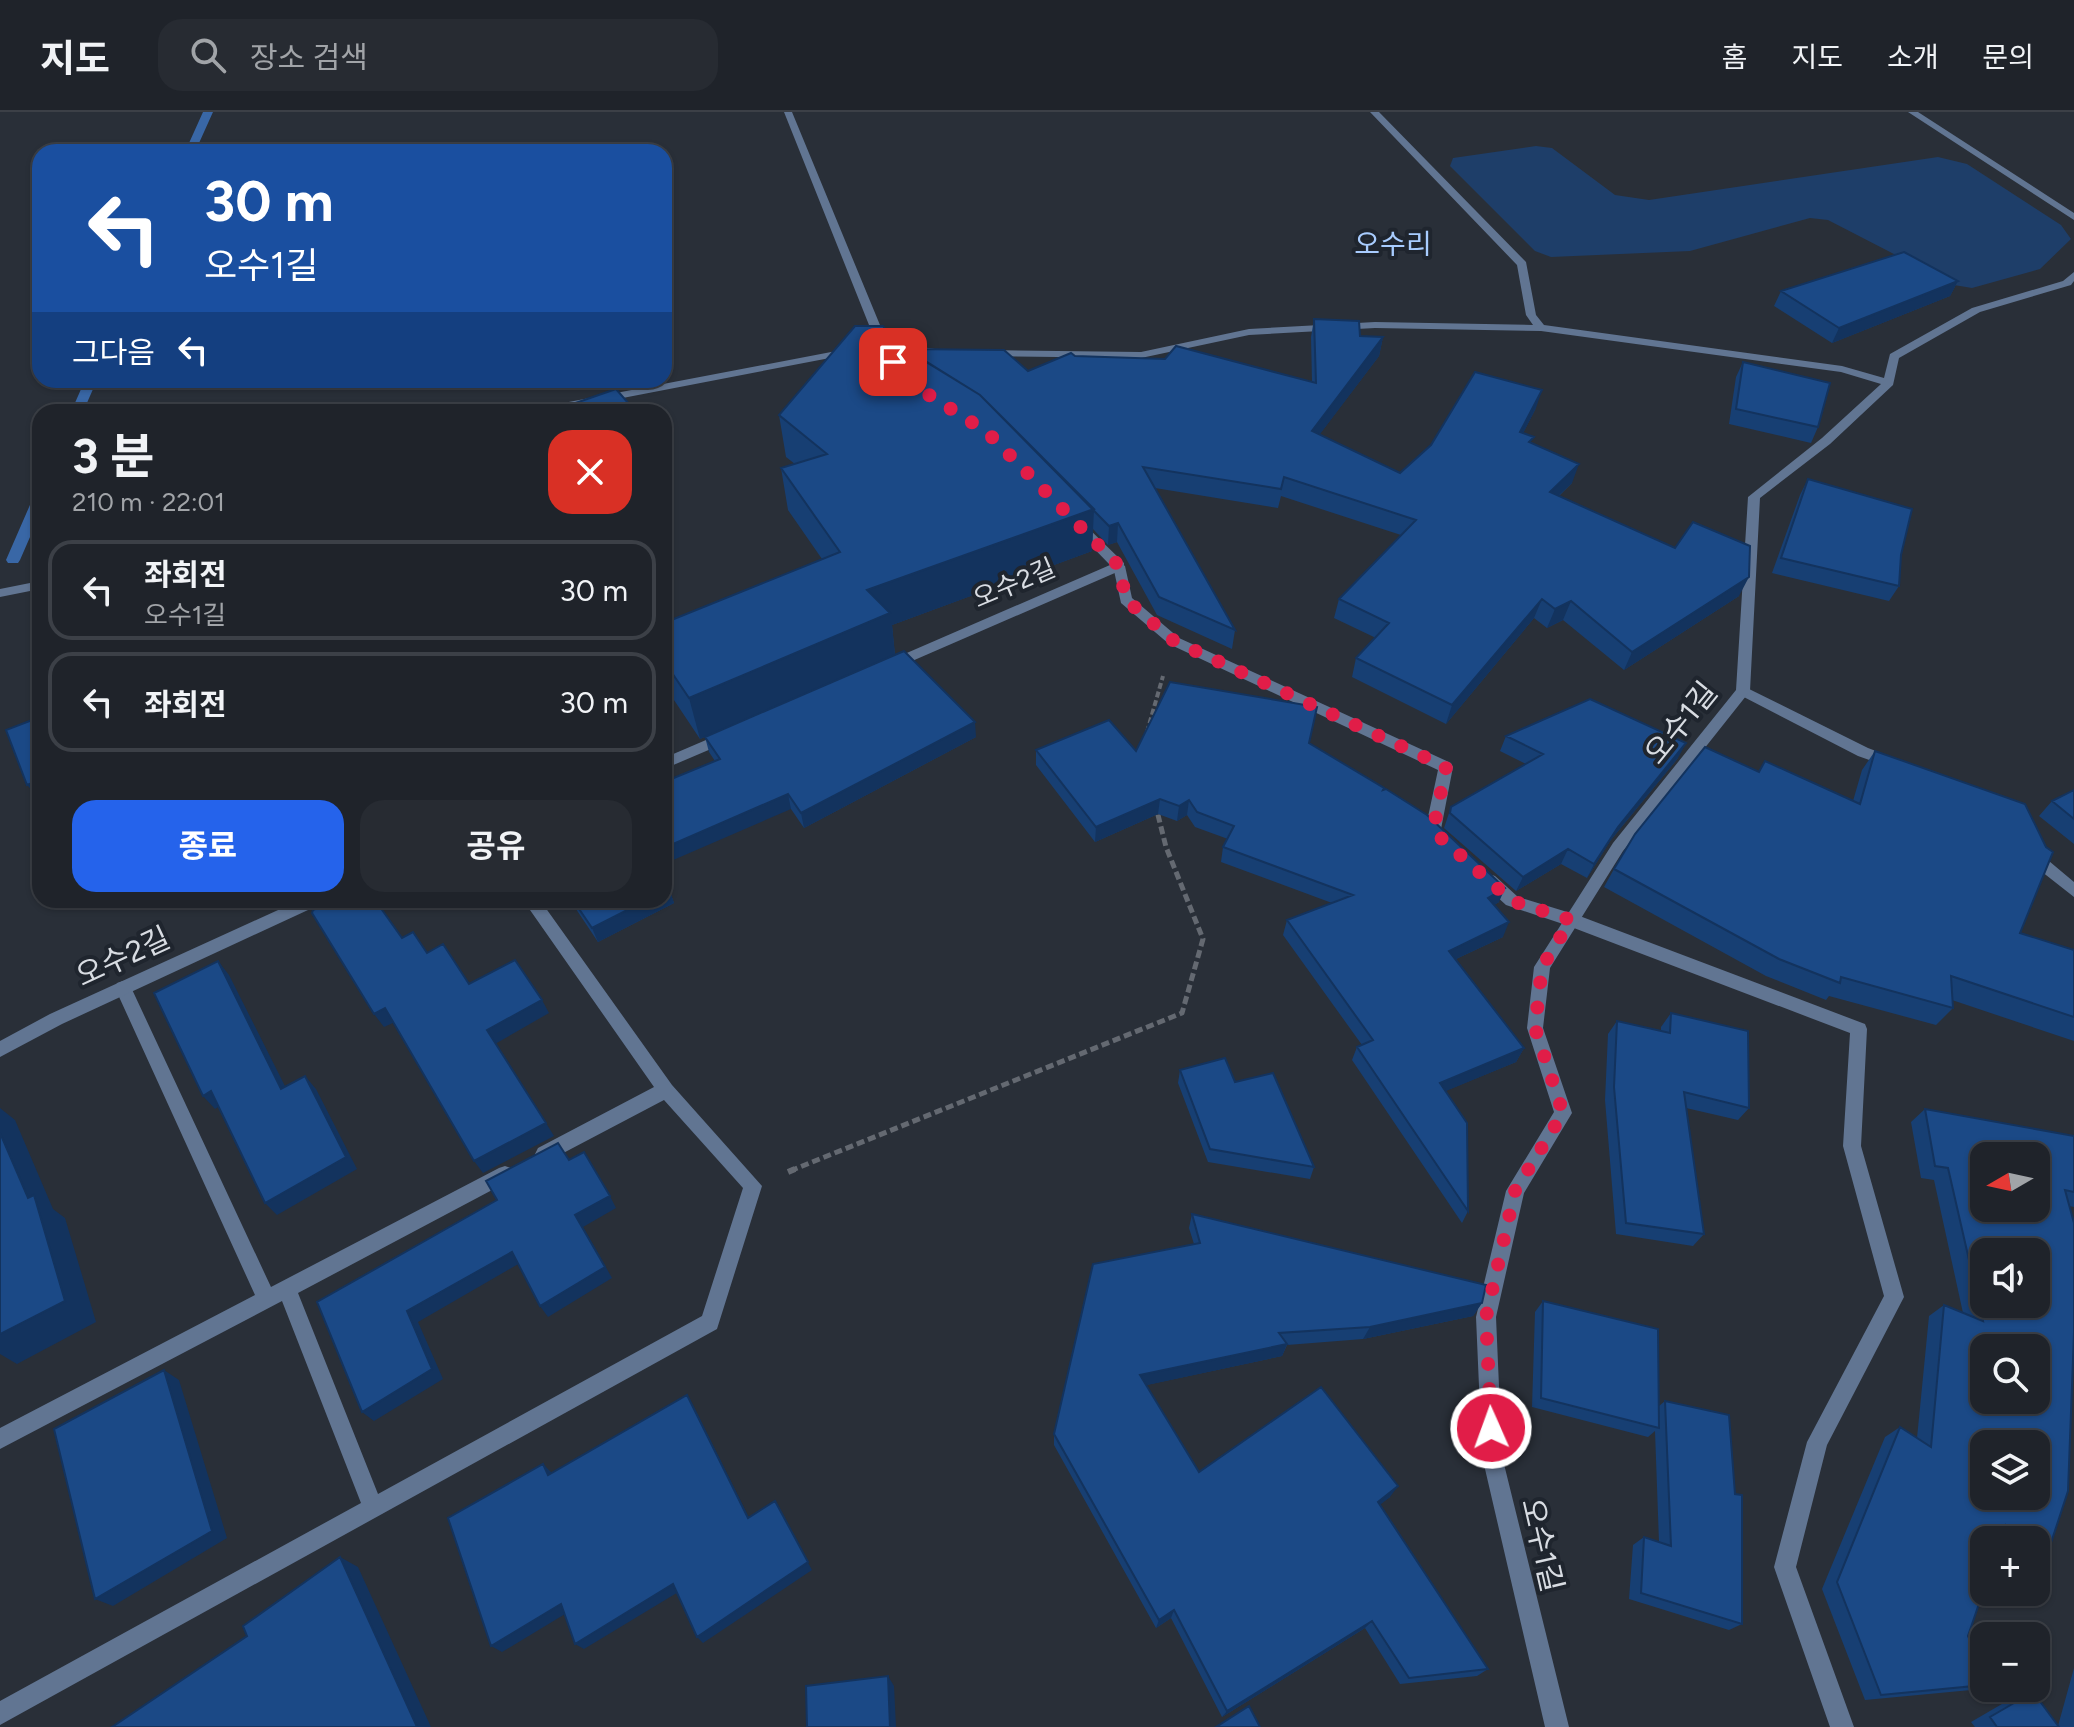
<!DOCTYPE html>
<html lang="ko">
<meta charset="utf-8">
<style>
:root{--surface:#1f232a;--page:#272b32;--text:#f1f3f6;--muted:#a1a4a8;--line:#3c4047;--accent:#2563eb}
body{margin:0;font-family:Figtree,"Noto Sans KR",sans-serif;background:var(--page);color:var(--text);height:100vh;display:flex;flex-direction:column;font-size:30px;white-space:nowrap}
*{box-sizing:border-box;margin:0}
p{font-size:26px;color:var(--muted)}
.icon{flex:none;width:44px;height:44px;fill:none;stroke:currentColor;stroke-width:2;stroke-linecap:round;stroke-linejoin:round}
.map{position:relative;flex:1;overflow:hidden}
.drawer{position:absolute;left:32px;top:292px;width:640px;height:504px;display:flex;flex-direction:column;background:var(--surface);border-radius:24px;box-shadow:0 2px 6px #0004,0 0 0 2px var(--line)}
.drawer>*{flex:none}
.banner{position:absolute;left:32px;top:32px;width:640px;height:244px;border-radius:24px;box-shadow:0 2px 6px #0004,0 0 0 2px var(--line);background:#1a4fa0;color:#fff;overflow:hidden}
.needle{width:52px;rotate:261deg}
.controls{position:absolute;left:1970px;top:1030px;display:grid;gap:16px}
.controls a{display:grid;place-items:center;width:80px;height:80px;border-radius:16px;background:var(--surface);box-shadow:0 2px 6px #0004,0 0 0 2px var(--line);font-size:40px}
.pin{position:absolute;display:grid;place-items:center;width:68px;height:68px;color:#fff;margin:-34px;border-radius:16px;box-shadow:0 4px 12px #0006}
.me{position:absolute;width:88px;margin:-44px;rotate:358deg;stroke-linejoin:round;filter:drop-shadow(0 0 6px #0008)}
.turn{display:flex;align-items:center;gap:28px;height:168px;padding:0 40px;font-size:36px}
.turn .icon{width:104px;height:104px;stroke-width:2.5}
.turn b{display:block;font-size:56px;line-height:68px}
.then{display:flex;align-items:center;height:76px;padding:0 40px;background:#0003;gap:16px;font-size:30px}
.round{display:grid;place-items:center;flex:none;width:84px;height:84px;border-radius:24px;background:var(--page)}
.headline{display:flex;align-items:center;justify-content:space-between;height:136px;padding:0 40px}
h1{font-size:48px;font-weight:700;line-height:60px}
.primary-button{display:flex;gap:16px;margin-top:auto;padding:16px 40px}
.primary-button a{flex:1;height:92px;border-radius:24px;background:var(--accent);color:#fff;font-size:32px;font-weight:700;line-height:92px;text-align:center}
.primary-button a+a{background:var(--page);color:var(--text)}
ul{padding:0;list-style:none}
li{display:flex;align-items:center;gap:24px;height:100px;margin:0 16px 12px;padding:0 24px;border:4px solid var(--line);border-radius:24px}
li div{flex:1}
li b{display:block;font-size:30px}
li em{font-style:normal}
header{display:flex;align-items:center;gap:48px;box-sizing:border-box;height:112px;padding:0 40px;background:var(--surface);border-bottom:2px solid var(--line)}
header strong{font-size:38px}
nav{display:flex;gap:44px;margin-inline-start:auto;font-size:28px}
.search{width:560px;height:72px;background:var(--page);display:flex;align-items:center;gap:20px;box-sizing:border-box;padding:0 28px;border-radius:24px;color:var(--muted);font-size:30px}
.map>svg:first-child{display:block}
.green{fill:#1e3e69}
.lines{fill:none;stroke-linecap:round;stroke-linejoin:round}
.stream{fill:#3967a6;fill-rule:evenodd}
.path-far2{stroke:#646971;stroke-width:4;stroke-dasharray:6 3;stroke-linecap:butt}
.path-far1{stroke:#646971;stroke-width:5;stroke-dasharray:8 4;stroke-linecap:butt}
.path{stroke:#646971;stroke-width:6;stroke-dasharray:10 5;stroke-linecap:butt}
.service{fill:#617592;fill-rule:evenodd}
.minor{fill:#617592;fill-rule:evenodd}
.wall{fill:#173f73}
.shaded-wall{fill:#13335e}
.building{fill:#1b4986;stroke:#13335e;stroke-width:2;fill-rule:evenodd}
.route{stroke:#e11d48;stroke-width:14;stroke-dasharray:0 25.2}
.labels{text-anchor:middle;stroke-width:8;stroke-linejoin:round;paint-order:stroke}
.far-street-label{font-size:26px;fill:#d8dce2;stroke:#1f252e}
.far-quarter-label{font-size:28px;fill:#a8ccfe;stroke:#1f252e}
.street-label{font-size:30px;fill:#d8dce2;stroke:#1f252e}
</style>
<header>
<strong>지도</strong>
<div class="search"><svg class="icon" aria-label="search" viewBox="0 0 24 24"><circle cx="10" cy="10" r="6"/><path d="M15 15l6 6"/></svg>장소 검색</div>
<nav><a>홈</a><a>지도</a><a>소개</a><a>문의</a></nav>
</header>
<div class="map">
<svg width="2074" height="1615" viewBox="0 0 2074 1615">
<rect width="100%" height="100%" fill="#292f38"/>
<!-- green -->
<path class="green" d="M1536,34l16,2 63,47 34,5 289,-43 29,7 94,61 10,14 -31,30 -68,19 -18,-3 -126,-65 -18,-2 -120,33 -139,6 -16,-6 -85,-85 3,-8z"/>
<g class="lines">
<!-- stream -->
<path class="stream" d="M203,0h10l-18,40h-10z
M85,268h12l-14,32h-12z
M40,382v20l-20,46 -2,3h-10l-2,-3 27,-62z"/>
<!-- path-far2 -->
<path class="path-far2" d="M1147,620l16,-56"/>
<!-- path-far1 -->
<path class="path-far1" d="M790,1059l392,-158 21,-74 -37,-92 -10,-40"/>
<!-- path -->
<path class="path" d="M788,1060l7,-3"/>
<!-- service -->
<path class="service" d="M1908,0h10l156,101v7z
M1119,450l6,4 7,32 47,40 272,125 2,4 -12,62 9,9 -3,4h-10l-12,-11 13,-61 -269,-126 -48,-41 -8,-37z
M1743,574l125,62 29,11 2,4 -7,5 -34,-12 -120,-62 -2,-3z
M2034,736l5,2 4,6 31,26v15l-42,-33 -6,-10z
M1489,762l6,2 23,21 59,18 288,109 2,5 -6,117 43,151 -77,148 -31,122 58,160h-24l-56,-160 33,-125 77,-146 -41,-150 7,-113 -284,-108 -60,-20 -23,-21 -2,-4z
M523,788h17l132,185 90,101 -45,143 -717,396v-24l361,-198 -79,-202 -282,148v-21l255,-133 -140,-307 2,-5 6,-2 6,2 142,304 228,-119 6,-2 6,2 3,6 -3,6 -213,113 80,201 324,-178 41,-128 -79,-88 -114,60 -6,2 -6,-2 -3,-6 3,-6 116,-61z"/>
<!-- minor -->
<path class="minor" d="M784,0h8l95,230 48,7 4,1v4l-57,-6 -5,-3z
M1370,0h9l147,150 10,53 8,10 298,41 42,12 6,-24 82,-46 91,-27 11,-9v9l-3,4 -91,27 -81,46 -6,27 -63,59 -70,54 -10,193 -127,160 -73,117 -7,60 29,85 -48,80 -28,124 6,139 67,271h-24l-63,-271 -6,-139 30,-126 48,-79 -27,-84 7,-61 79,-124 123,-153 12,-193 74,-59 59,-54 -40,-12 -300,-41 -166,-3 -126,7 -108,23 -155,-2 -6,-3 6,-3 155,2 108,-23 126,-7 158,3 -7,-10 -9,-50z
M852,236l4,1v4l-306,59h-24l6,-3z
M1079,410l4,1 41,40v6l-228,99h-10l-2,-3 2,-3 224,-97 -35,-36v-6z
M40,469v8l-40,8v-8z
M727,619l5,1 2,4 -2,4 -68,29v-11z
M300,788h23l-2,4 -259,120 -62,33v-16l50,-27z"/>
</g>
<!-- wall -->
<path class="wall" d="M1958,169l-8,15 -118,47 -58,-37 7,-15z
M1314,207l46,17 23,1 -4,19 -60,79 81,38 136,-65 -13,25 9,10 40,40 -13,13 180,100 -115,74 -61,-50 -16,8 -13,-10 -88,106 -94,-47 4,-19 20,-20 -42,-20 5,-19 62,-64 -120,-39 -3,12 -123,-20 80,142 -3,19 -75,-34 -40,-73 -9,3 -15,-16 -1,22 -200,74 3,30 81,82 -172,91 -13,-19 -76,-48 -6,-9 -4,-15 111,-48 -116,50 -36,-54v-62l158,-64 -34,-49 -7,-42 14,-4 -9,-7 -7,-42 116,-73 10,7 123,22 47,-15 237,26 -1,-45z
M1743,250l75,65 -7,16 -82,-19 7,-47z
M1808,367l93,76 -2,31 -10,15 -117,-28 28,-78z
M1506,624l172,22 -68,83 -23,37 -26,-14 -45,27 -72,-63 7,-21 75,-43 -26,-13z
M1309,631l75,47 115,112 -5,3 9,32 -47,22 68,89 -8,14 -71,29 23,120 -6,12 -110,-163 5,-13 5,-2 -79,-110 4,-15 45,-17 -111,-41 2,-15 5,-8 -33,-12 -8,-12 -10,6 -19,-7 -63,28 -59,-77v-15l100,1z
M1875,639l145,182 54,17v91l-122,-41 1,8 -17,17 -107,-29 -3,4 -60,-24 -162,-89 10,-18 144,-98 95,30 9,-31z
M2074,678v54l-35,-28 13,-15z
M669,777l5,14 -76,39 -28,-42h94z
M1671,901l78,95 -11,12 -52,-12 18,126 -11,12 -77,-12 -11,-134 3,-66 9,-13 44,10v-4z
M1180,958l55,12 79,85 -4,12 -102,-17 -30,-79z
M1925,997l149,27v71l-5,-1 -21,346 -12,4v-16h-52l-16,96 16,37v13l-13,4 -106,10 -43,-111 63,-152 15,-10 17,11 12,-122 15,-11 19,8 -29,-133 -13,-2 -10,-56z
M1192,1102l290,89 -9,13 -110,23 -76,6 -5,11 -136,29 53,87 191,25 -10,7 108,165 -11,7 -77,8 -35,-56 -143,89 -51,-99 -15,10 -102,-183v-11l140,-190 -5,-16z
M1543,1189l116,105 6,-5 77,223 -13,6 -100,-31 4,-54 11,-8 15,5 -4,-111 -7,6 -116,-30 3,-95z
M2074,1556v59h-99l-4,-5 43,-25 19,-5 25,34z"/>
<!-- shaded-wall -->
<path class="shaded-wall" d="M1958,169l-8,15 -118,47 7,-15z
M1383,225l-4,19 -71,94 4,-19z
M1542,278l-6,18 -22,43 6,-19z
M1579,352l-7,19 -29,27 7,-18z
M1094,397l-2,42 -200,74 3,30 -195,84 -11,-41 178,-108z
M1118,411l-1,19 -9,3 1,-19z
M1749,465l-10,19 -115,74 8,-18z
M1542,487l-8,19 -88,106 6,-19z
M1571,489l-8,19 -16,8 8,-19z
M975,610l1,15 -172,91 -3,-15z
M1686,631l-8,15 -68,83 -23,37 7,-14 24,-37z
M40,668v19l-13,-14z
M788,682l3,15 -127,55v-16z
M1160,687l-2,15 -63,28 1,-15z
M1189,688l-2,15 -10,6 2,-15z
M1568,737l-7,15 -45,27 7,-14z
M1505,776l-6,14 -17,11 6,-15z
M669,777l5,14 -76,39 -6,-14 55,-28h17v-9z
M1509,810l-6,15 -60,28 6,-14z
M218,849l11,14 64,127 -12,-13z
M542,888l7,13 -54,31 -8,-14z
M385,896l10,14 -11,5 -10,-13z
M1524,936l-8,14 -82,34 6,-13z
M305,964l11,13 41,80 -80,46 -12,-12z
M211,979l12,13 -8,5 -12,-13z
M0,996l15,12 38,89 12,9 31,104 -79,42 -17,-10v-20l28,-136 -28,-65z
M546,1011l8,13 -71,37 -9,-12z
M610,1084l6,12 -33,19 29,51 -64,39 -8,-11 35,-91z
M512,1140l8,11 -102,59 25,57 -69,42 -12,-9 45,-101z
M1482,1191l-9,13 -110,23 7,-12z
M1287,1232l-5,12 -144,31 2,-12z
M164,1258l15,10 48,158 -114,68 -18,-7z
M687,1283l6,10 60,121 -5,-8z
M543,1352l9,9 -4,2z
M1398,1374l-8,11 -19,15 7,-10z
M775,1389l37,69 -109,73 -6,-6z
M340,1445l18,10 73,160h-14z
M673,1472l7,7 -96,58 -9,-5z
M561,1492l9,7 -68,41 -11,-6z
M1174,1498l-3,8 -15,10 3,-8z
M1372,1509l-7,7 -143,89 5,-6z
M888,1564l6,10 2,41h-6z"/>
<!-- building -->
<path class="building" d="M1904,140l54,29 -119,47 -58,-37z
M1314,207l45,2 1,15 23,1 -71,94 88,42 31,-28 44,-73 67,18 -22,42 14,5 -5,5 50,22 -29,28 125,56 18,-26 57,24 -1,31 -117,75 -61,-51 -16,8 -13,-10 -90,106 -96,-47 33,-35 -50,-24 77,-79 -132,-43 -3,12 -138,-22 92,163 -76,-33 -41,-74 -9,3 -129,-131 -75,-46 99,1 24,21 43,-18 4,3 90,3 11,-13 140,37z
M855,214h28l12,16 85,53 114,114 -227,81 23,23 -201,85 -25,-37v-38l176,-71 -59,-84 46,-14 -48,-39z
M1743,250l87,21 -12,44 -82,-18z
M616,277l20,23h-83l11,-5z
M1808,367l104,30 -11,46 -2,31 -118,-28z
M904,539l71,71 -174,91 -13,-19 -124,54v-66l56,-23 -15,-22z
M1170,570l147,25 -8,36 75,45 -1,2 3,-1 41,26 78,73 -17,10 21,24 -60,29 75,97 -84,35 27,40 1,88 -111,-164 16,-7 -86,-120 66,-25 -130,-48 11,-21 -37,-14 -8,-12 -10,6 -19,-7 -64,28 -60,-77 73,-30 27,31z
M1590,587l96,44 -68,84 -24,37 -26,-15 -45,28 -73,-64 1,-6 92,-53 -37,-18z
M40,605v63l-13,5 -21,-55z
M1705,635l54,25 6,-11 95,43 15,-53 150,53 21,43 7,5 -33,81 54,17v67l-123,-41 2,32 -112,-31 -1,6 -61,-24 -165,-90 21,-35z
M2074,678v29l-22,-18z
M664,770l5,7 -5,2z
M333,788h42l27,38 11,-6 14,21 16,-9 26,40 46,-24 27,40 -55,30 59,93 -72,38 -89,-153 -11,6 -62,-101 1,-3z
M573,788h74l-55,28z
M218,849l63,128 24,-13 41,81 -81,46 -54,-112 -8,5 -49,-103z
M1671,901l77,18 1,77 -65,-16 20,142 -78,-11 -12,-136 3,-66 53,12z
M1225,946l10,24 38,-9 41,94 -104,-18 -30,-79z
M1925,997l149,27v56l-9,-2 9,33v110l-6,158 -20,61 -12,-8v-4h-7l-23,-15 -5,15h-17v49l-16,47 16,37v12l-103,10 -44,-113 63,-155 31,20 13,-142 39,16 -35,-153 -13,-2zM1984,1044h52v52h-52zM1984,1140h52v52h-52zM1984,1236h52v52h-52zM1984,1332h52v52h-52z
M0,1021l28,65 6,-3 31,106 -65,33z
M558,1031l11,17 15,-8 26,44 -35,19 30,52 -65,39 -28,-54 -105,59 25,58 -70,43 -45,-110 180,-102 -11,-19z
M1192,1102l294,71 -4,18 -112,24 -91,6 8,11 -147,31 59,97 122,-85 77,99 -20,16 110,167 -79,9 -37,-57 -145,90 -53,-101 -15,10 -105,-186 39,-170 107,-21z
M1543,1189l115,28 1,99 -118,-30z
M164,1258l48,161 -117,68 -41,-170z
M687,1283l61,123 27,-17 33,61 -111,75 -24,-53 -98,60 -14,-40 -70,42 -43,-128 95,-54 5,11z
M1665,1289l64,14 6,79 7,1v129l-101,-31 3,-56 27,9z
M340,1445l77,170h-305l135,-91 -4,-10z
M888,1564l2,51h-83l-1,-41z
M2033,1580l26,35h-62l-7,-10z
M1249,1594l11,21h-44z"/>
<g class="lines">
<!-- route -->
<path class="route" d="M893,250l11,17 83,53 132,134 7,34 48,41 272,126 -13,64 79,70 59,19 -29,47 -7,61 28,85 -48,78 -29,126 5,111"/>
</g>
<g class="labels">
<!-- far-street labels -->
<g class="far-street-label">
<text transform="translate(1014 471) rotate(-23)" y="9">오수2길</text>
</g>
<!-- far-quarter labels -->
<g class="far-quarter-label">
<text x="1393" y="142">오수리</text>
</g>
<!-- street labels -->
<g class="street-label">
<text transform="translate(1681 611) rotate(-51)" y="10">오수1길</text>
<text transform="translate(123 845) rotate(-25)" y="10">오수2길</text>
<text transform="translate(1542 1433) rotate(77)" y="10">오수1길</text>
</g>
</g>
</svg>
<div class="controls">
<a><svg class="needle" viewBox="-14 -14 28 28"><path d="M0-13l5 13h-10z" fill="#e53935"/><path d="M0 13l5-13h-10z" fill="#a1a4a8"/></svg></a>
<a><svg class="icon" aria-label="sound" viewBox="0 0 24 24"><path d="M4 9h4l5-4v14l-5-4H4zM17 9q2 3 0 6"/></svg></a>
<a><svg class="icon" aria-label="search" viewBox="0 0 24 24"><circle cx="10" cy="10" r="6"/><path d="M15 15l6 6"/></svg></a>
<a><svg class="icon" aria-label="layers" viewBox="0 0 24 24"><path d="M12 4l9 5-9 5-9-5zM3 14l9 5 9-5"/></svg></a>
<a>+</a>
<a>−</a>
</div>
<div class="pin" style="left:893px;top:250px;background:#d93025"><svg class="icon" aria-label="arrive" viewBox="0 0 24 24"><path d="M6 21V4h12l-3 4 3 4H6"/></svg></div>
<svg class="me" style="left:1491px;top:1316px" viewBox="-20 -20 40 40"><circle r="17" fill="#e11d48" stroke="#fff" stroke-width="3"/><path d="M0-11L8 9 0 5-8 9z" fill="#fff"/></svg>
<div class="banner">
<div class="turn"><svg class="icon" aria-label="left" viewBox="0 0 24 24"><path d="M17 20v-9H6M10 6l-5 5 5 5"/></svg><div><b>30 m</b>오수1길</div></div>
<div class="then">그다음<svg class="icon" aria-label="left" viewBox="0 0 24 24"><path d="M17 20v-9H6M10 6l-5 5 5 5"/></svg></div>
</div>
<section class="drawer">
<div class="headline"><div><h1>3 분</h1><p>210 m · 22:01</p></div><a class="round" style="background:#d93025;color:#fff"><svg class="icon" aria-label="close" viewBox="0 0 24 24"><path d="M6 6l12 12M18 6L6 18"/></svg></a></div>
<ul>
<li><svg class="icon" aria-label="left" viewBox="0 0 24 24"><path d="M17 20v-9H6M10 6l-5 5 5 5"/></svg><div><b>좌회전</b><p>오수1길</p></div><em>30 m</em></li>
<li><svg class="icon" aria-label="left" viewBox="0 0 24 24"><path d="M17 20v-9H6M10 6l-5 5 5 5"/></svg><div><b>좌회전</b></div><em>30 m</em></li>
</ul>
<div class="primary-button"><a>종료</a><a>공유</a></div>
</section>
</div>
